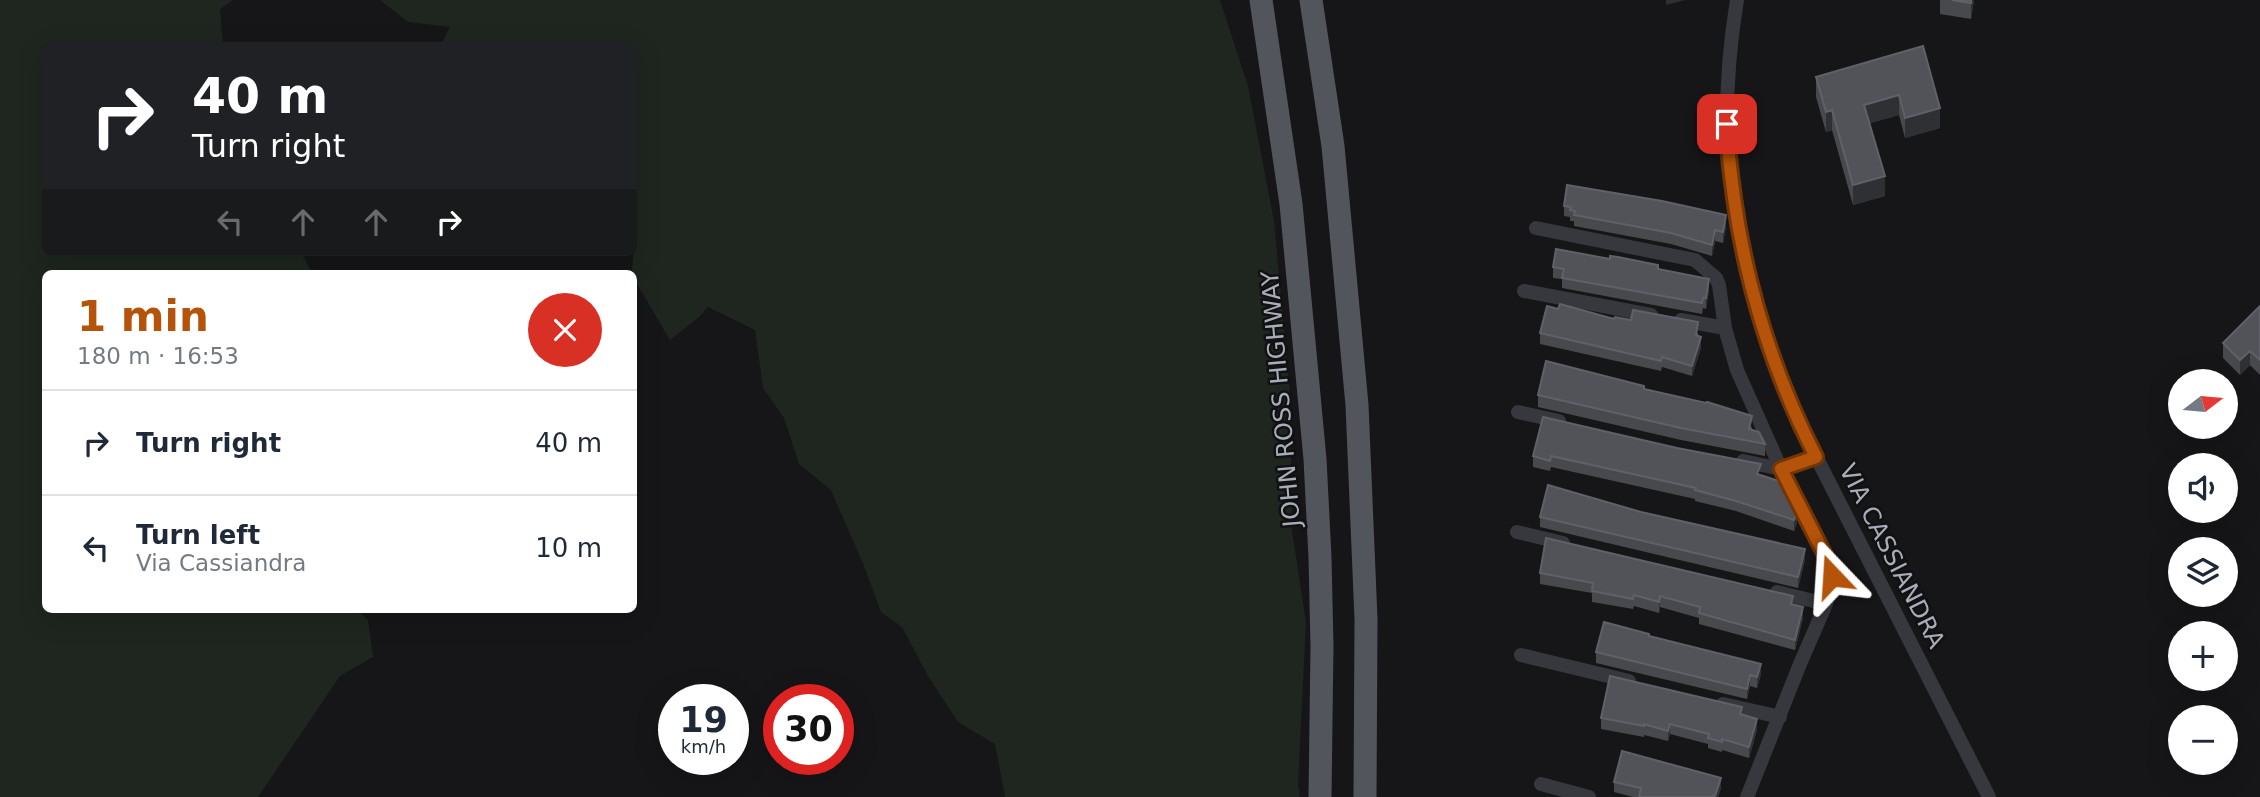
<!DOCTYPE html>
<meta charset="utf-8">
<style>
:root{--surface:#fff;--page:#f2f2f3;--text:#1f2937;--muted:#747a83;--line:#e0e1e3;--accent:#b45309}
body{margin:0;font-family:"DejaVu Sans",sans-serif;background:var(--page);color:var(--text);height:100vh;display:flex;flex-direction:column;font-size:26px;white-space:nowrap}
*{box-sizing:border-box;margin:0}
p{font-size:23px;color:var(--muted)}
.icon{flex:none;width:38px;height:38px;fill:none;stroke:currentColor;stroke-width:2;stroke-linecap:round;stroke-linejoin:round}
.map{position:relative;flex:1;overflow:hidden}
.side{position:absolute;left:42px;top:270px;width:595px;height:343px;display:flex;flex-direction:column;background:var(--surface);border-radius:10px;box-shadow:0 7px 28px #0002}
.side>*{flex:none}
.banner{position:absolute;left:42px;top:42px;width:595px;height:214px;border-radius:10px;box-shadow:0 7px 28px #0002;background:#202124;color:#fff;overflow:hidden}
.needle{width:46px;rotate:74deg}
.controls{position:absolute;left:2168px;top:369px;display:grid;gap:14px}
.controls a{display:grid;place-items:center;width:70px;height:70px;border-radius:50%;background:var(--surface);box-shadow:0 7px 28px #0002;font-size:35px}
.speed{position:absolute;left:658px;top:684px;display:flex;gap:14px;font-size:35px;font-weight:700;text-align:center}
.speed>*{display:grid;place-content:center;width:91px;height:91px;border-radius:50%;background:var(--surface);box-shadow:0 7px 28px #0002;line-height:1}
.speed small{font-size:18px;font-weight:400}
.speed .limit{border:10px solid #d22;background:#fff;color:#111}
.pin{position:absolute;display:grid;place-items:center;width:60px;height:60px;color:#fff;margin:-30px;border-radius:14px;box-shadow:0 4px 10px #0006}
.me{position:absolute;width:77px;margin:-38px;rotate:340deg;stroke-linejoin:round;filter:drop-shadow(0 0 5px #0008)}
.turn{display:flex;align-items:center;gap:24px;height:147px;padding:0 35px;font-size:32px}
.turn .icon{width:91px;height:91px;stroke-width:2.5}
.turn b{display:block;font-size:49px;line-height:60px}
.lanes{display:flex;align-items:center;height:66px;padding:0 35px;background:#0003;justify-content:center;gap:35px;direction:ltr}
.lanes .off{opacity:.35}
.round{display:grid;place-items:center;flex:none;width:74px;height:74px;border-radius:37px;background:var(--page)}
.head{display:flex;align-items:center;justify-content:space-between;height:119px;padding:0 35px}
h1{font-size:42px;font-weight:800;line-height:52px;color:var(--accent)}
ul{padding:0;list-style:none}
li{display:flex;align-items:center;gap:21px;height:105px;padding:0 35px;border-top:2px solid var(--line)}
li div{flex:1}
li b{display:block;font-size:26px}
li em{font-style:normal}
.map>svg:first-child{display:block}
.green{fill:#1e261f}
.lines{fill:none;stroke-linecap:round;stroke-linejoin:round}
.street{stroke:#37383d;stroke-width:14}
.primary{stroke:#53555c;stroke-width:23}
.wall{fill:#47494d}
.shaded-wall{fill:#2f3033}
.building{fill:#525359;stroke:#5f6168;stroke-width:2}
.route-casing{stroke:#753606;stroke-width:18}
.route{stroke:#b45309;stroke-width:12}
.labels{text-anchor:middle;stroke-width:5;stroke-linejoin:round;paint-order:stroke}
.street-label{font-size:24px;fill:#a8adb8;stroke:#111113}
</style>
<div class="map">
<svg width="2260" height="797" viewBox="0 0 2260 797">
<rect width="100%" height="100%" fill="#161618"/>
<!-- green -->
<path class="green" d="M0,0h233l-13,9 3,36 -177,1v206h255l11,21h-266v336h310l12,11 5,37 -33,19 -82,121h-258z
M380,0h840l28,86 26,135 16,174 2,136 14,91 -8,163 2,12h-295l-10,-53 -37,-22 -30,-46 -26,-49 -21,-15 -17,-46 -33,-76 -32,-26 -15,-46 -21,-30 -8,-58 -47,-23 -9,10 -29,23 -36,-61 -2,-6 3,-46 -1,-181 -193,-1 9,-18 -42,-5z"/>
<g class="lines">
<!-- street -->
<path class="street" d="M1737,0c-8,47 -11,96 -10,144 1,18 5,36 7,53 11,80 33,153 65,226l190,374
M1536,228l159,32 21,18 3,7 6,43 12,42 44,99 47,92 4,15 -6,28 -26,60 -53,133
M1524,291l127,24
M1681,320l44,8
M1518,412l41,9
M1743,461l38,8 35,-12
M1517,532l46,11
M1777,592l49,12
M1521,655l108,26
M1723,704l57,13
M1541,784l48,13"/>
<!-- primary -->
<path class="primary" d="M1261,0l30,204 24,255 5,98 2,89 -2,151
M1311,0l22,146 24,259 9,214 -1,178"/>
</g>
<!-- wall -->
<path class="wall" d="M1940,0h34l-3,19 -31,-5z
M1923,46l17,82 -35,10 -6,-23 -29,8 15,73 -32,9 -21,-75 -6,2 -10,-35v-20z
M1564,206l162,20 -3,17 -8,-2 -3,15 -41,-12 -97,-18v-5h-4v-4l-6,-1z
M1553,267l105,3 51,20 -3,19 -3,-1 -1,6 -140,-26v-9l-9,-1z
M2260,306v69l-10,-10 -10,10 -17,-17v-15z
M1558,309l56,10 17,1 67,13v3l3,12 -9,28 -30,-9 -1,4 -121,-27v-11z
M1644,389l108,38v3l13,14v12l-84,-16 -143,-33v-12z
M1543,417l218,58 36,47 -3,9 -58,-20 -41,-10v-2l-144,-32 -1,4 -17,-4v-11z
M1540,517l265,43 -7,28 -258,-61z
M1540,573l253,31 10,14 -8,32 -96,-26v-6l-39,-11 -1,6 -25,-7 -1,3 -41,-7v-9l-52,-9z
M1649,636l112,38 -4,14 -7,-2 -3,13 -151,-36v-11z
M1742,715l15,15 -8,28 -27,-8v2l-14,-4v-4l-38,-10 -2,7 -24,-6v2l-43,-8v-11z
M1614,782l107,6 -3,9h-85l-19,-5z"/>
<!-- shaded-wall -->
<path class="shaded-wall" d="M1666,0h19l-19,5z
M1971,0h3l-3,19z
M1899,95v20l-35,10v-20z
M1940,108v20l-35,10v-20z
M1832,110v20l-6,2v-20z
M1885,176v20l-32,9v-20z
M1726,215v11l-3,17v-11z
M1715,230v11l-3,15v-11z
M1709,279v11l-3,19v-11z
M1701,337v11l-9,28v-10z
M2250,351v14l-10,10v-15z
M1797,511v11l-3,9v-11z
M1805,549v11l-7,28v-11z
M1660,596v11l-1,6v-11z
M1803,607v11l-8,32v-10z
M1761,664v10l-4,14v-11z
M1750,675v11l-3,13v-10z
M1757,719v11l-8,28v-11z
M1670,724v10l-2,7v-10z
M1721,778v10l-3,9h-3z"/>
<!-- building -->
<path class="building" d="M1952,0h19v3z
M1923,46l17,62 -35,10 -6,-23 -35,10 21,71 -32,9 -21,-75 -6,2 -10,-35z
M1567,185l95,16 64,14 -3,17 -8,-2 -3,15 -41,-12 -97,-18 1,-4 -5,-1 1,-3 -7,-1z
M1556,249l54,10v-3l8,1 40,8v4l51,10 -3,19h-3l-1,5 -140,-25 2,-9 -11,-2z
M1560,304l54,15 1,-2 16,3 2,-10 65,12 -2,13 5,2 -9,29 -30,-9 -1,4 -121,-28 7,-27 11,3z
M2260,306v54l-10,-9 -10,9 -17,-17z
M1546,361l98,25v3l62,14 1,-1 45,14 -3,13 10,3 6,12 -84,-16 -143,-33z
M1543,417l134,31 84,16 -4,10 25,8 15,29 -3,9 -58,-19 -41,-11 1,-2 -145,-32 -1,5 -17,-5z
M1548,485l93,27 164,37 -7,28 -258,-60z
M1546,538l247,58 -2,8 12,3 -8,33 -96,-27 1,-6 -40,-11 -1,6 -25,-7 -1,4 -41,-8 1,-8 -53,-10z
M1604,622l45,12v2l112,28 -4,13 -7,-2 -3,14 -151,-37z
M1610,676l132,31 -2,7 17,5 -8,28 -27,-8v3l-14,-4 1,-4 -39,-10 -2,7 -24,-7v2l-43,-8z
M1622,751l99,27 -6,18 -2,-1 -1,2h-73l2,-9 -27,-6z"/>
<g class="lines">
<defs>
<path id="route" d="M1727,124c0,25 4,49 7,74 13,92 40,177 82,259l-35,12 47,92 4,15"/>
</defs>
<!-- route casing -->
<use href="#route" class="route-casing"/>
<!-- route -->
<use href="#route" class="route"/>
</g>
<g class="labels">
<!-- street labels -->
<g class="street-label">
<text transform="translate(1281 399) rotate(-95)" y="8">JOHN ROSS HIGHWAY</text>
<text transform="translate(1892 556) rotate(63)" y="8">VIA CASSIANDRA</text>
</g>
</g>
</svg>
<div class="controls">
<a><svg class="needle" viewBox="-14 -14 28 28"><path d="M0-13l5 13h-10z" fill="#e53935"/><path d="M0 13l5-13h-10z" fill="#747a83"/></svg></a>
<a><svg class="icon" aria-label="sound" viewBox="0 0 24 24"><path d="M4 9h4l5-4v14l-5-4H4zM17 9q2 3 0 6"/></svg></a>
<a><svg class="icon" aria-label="layers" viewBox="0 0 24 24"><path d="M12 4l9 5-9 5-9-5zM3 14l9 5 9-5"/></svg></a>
<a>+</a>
<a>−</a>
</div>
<div class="speed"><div>19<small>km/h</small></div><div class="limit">30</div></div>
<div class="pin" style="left:1727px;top:124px;background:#d93025"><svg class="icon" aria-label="arrive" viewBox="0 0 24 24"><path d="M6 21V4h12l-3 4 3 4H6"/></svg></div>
<svg class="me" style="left:1832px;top:576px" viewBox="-20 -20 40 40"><path d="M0-17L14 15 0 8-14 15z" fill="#b45309" stroke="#fff" stroke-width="4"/></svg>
<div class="banner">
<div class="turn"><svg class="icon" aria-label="right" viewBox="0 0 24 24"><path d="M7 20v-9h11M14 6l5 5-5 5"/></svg><div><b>40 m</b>Turn right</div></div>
<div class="lanes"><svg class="icon off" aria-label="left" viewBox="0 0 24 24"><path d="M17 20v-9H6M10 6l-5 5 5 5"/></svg><svg class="icon off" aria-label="ahead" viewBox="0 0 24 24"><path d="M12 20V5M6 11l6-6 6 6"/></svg><svg class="icon off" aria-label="ahead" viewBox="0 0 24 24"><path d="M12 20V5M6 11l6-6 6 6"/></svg><svg class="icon" aria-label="right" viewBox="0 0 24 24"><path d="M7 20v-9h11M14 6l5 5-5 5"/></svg></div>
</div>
<section class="side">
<div class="head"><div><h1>1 min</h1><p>180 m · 16:53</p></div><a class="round" style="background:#d93025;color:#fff"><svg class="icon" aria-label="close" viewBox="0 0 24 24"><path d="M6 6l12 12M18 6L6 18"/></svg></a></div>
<ul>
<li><svg class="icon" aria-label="right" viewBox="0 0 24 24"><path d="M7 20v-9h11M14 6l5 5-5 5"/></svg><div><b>Turn right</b></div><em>40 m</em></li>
<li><svg class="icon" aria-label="left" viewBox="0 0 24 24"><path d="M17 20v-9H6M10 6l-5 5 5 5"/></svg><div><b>Turn left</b><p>Via Cassiandra</p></div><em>10 m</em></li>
</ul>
</section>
</div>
